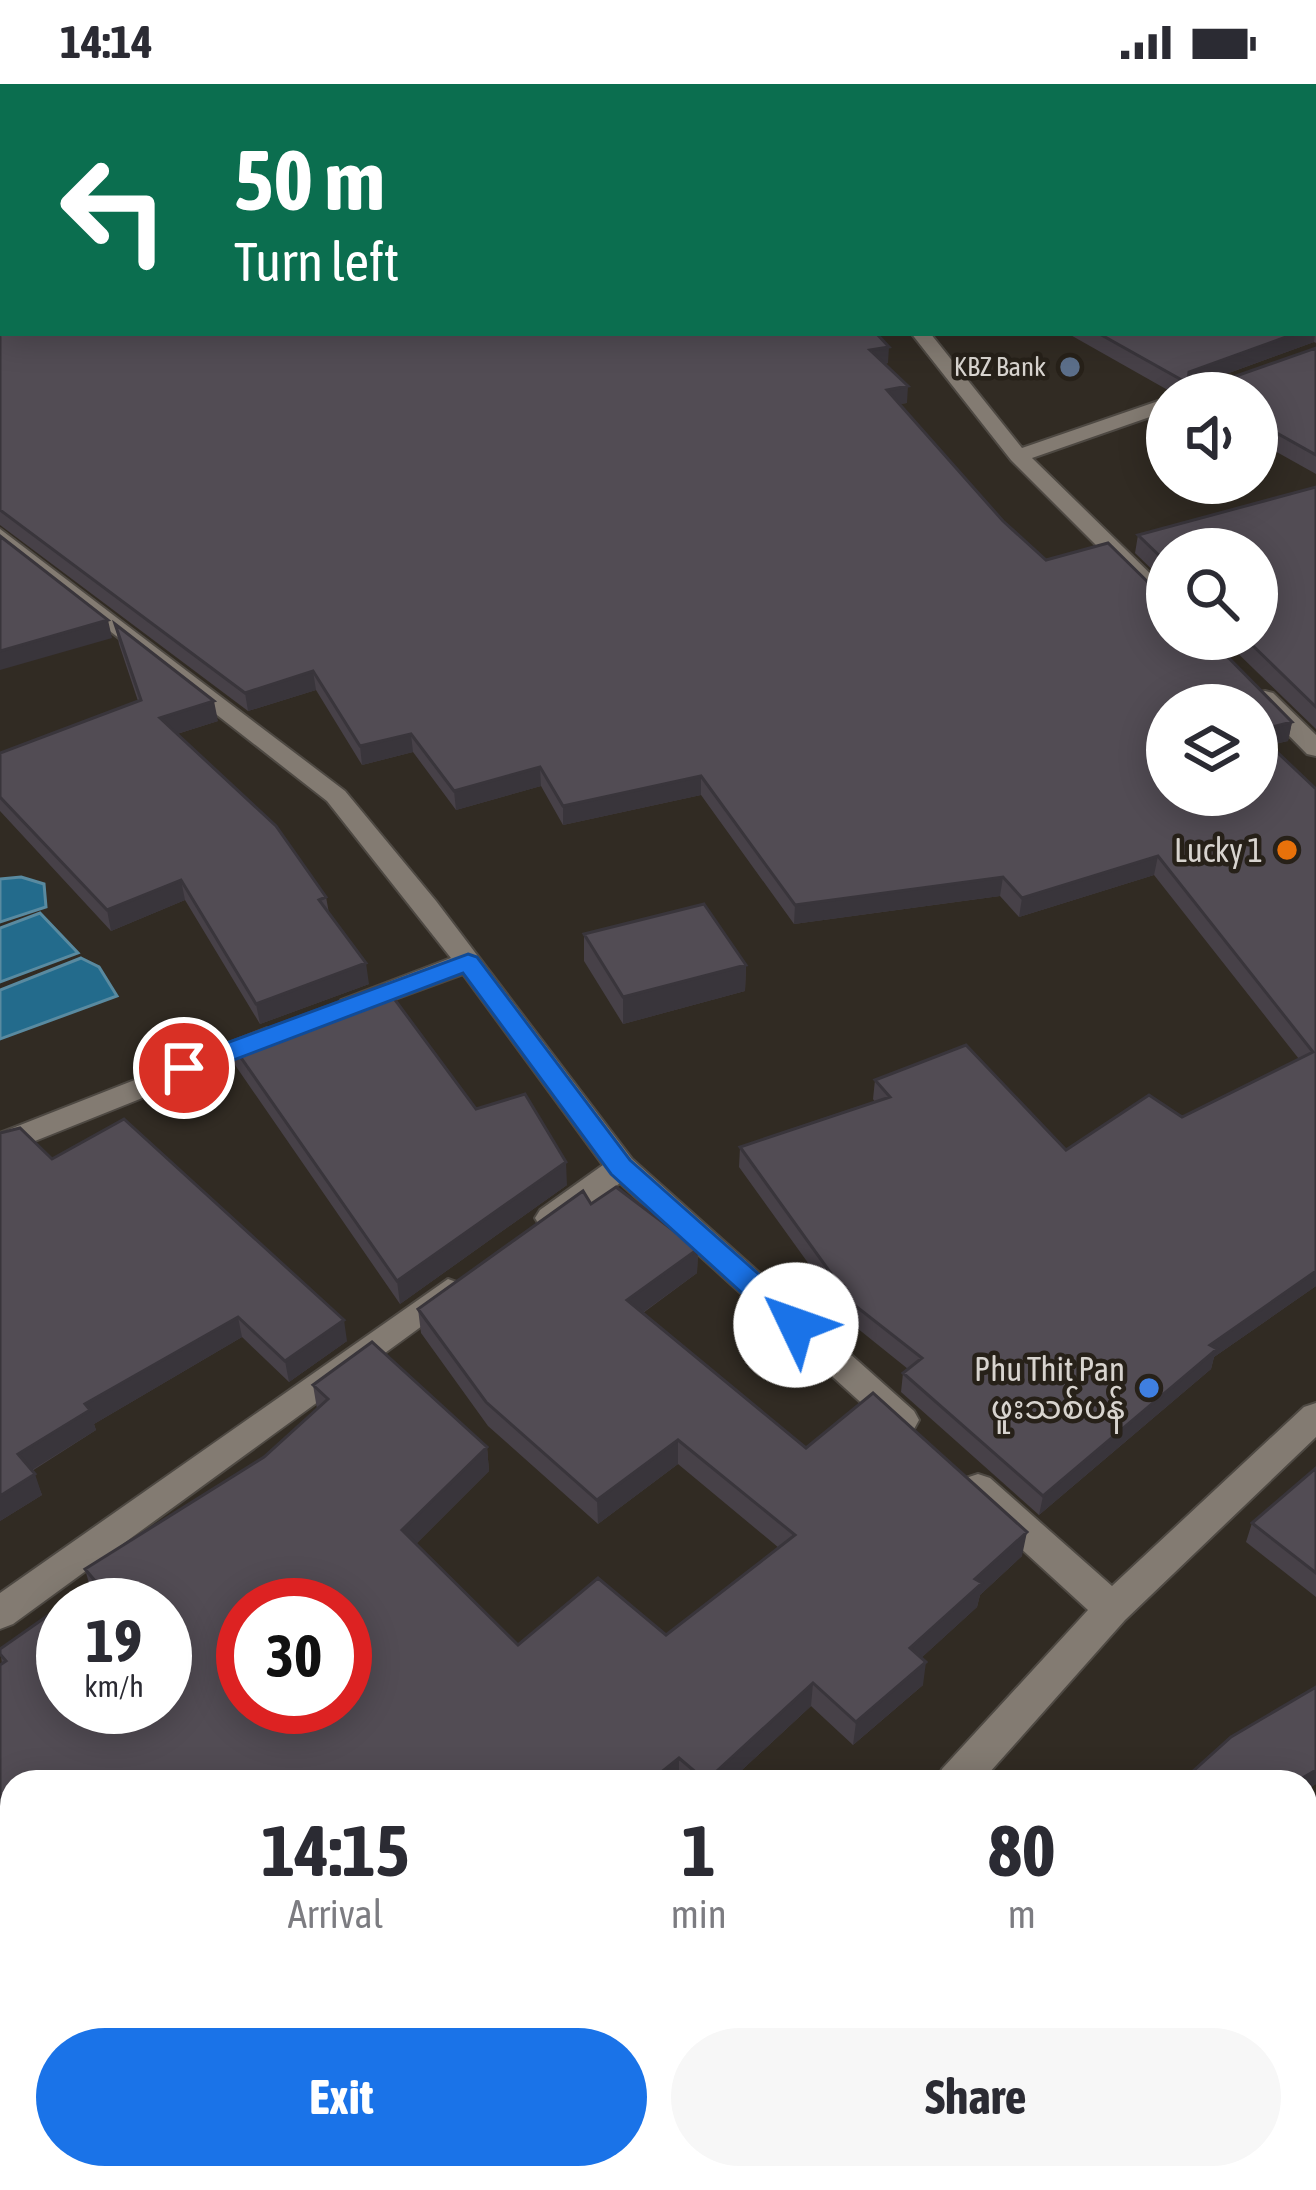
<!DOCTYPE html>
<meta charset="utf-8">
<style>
:root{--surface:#fff;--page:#f7f7f7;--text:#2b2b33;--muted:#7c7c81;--accent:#1a73e8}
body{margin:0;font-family:"Asap Condensed","Noto Sans Myanmar",sans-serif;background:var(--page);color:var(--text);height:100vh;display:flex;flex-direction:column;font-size:45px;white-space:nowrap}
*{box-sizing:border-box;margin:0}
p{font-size:39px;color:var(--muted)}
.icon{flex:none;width:66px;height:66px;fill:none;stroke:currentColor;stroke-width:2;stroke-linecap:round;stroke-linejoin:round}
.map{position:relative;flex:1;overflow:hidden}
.sheet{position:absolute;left:0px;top:1686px;width:1317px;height:420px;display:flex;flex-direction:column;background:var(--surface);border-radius:36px 36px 0 0;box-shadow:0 6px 30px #0003}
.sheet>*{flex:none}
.guide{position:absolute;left:0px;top:0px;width:1317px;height:252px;box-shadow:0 6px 30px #0003;background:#0b6e4f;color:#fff;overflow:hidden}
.controls{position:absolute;left:1146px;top:288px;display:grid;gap:24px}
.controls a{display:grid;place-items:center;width:132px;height:132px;border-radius:50%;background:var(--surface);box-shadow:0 6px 30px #0003;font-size:60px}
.speed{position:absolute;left:36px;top:1494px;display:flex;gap:24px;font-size:60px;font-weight:700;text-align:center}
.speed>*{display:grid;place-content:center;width:156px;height:156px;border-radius:50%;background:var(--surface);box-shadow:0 6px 30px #0003;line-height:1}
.speed small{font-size:30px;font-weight:400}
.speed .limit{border:18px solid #d22;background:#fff;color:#111}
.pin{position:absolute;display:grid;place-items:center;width:102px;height:102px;color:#fff;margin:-51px;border:6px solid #fff;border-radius:50%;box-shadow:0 3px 12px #0007}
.me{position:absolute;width:132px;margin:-66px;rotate:312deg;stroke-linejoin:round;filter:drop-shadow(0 0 9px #0008)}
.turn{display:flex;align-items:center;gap:42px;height:252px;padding:0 36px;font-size:54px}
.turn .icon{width:156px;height:156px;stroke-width:2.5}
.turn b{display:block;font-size:84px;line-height:102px}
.eta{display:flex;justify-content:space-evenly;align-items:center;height:204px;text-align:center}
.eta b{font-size:72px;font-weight:700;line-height:84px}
.cta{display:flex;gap:24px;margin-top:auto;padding:24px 36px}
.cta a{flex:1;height:138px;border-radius:72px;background:var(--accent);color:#fff;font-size:48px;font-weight:700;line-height:138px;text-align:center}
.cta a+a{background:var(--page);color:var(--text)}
.status{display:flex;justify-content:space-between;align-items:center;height:84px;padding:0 60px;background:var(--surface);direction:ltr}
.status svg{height:33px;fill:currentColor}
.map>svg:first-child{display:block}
.water{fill:#236b8c;stroke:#598aa0;stroke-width:3}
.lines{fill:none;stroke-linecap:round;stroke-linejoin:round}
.minor-casing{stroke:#4e4943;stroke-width:4}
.tertiary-casing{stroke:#4e4943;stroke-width:34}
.minor{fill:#837b72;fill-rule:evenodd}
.tertiary{stroke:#837b72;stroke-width:30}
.wall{fill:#474148}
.shaded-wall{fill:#39353b}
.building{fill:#524c54;stroke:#39353b;stroke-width:3;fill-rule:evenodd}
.route{fill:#1a73e8;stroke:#114b97;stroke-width:3}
.service-dot{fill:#5c6f8a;stroke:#272119;stroke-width:4.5}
.food-dot{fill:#e8710a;stroke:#272119;stroke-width:4.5}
.shop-dot{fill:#3f7fe0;stroke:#272119;stroke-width:4.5}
.labels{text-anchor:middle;stroke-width:9;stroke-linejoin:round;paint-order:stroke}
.far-poi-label{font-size:27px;fill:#d8d4cf;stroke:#272119;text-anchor:end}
.poi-label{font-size:33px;fill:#d8d4cf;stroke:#272119;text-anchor:end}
</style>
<div class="status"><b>14:14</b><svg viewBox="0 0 49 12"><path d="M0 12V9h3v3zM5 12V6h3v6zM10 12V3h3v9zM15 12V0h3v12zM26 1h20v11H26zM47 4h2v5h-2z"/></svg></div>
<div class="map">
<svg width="1316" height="2106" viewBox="0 0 1316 2106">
<rect width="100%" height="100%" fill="#312b23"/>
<!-- water -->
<path class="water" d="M21,793l23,7 2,23 -46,15v-43z
M40,829l38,40 -78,29v-54z
M81,874l18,9 18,29 -117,43v-49z"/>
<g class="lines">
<defs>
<path id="minor" d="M911,249h19l92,115 145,-50v13l-135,47 135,132v20l-8,-2 -148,-148z
M0,445l345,262 91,110 196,258 282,252 5,9 -5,9 -12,4 -12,-4 -270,-246 -58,43h-22l-5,-8 5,-8 63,-45 -140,-191 -112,41 -14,-9 4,-6 110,-42 -124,-157 -327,-256z
M1265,607l8,2 43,42v21l-9,-2 -50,-51v-10z
M267,944l10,2 4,7 -4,7 -277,111v-22z
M448,1195l11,4 5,8 -5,8 -446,325 -13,5v-36z
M1316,1319v34l-191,183 -144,162h-45l6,-13 146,-159 -122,-112 -5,-10 5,-10 12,-4 12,4 122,108 192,-179z
M569,2094h50l-5,12h-50z"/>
<path id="tertiary" d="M1255,3l12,-3"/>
</defs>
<!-- minor casing -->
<use href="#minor" class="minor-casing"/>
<!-- tertiary casing -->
<use href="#tertiary" class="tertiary-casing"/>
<!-- minor -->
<use href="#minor" class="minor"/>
<!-- tertiary -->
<use href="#tertiary" class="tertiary"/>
</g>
<!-- wall -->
<path class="wall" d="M1316,142v117l-2,-1 -104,38 12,1 94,-33v126l-59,-33v-48h-84l-106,-60h247z
M0,251l888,28 -4,1 23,39 -8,1 104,117 43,39 246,162 -4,19 -18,4 46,44v497l-102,71 -3,12 -172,146 -138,-123 2,-19 5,-4 -56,-45 -113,-157 1,-20 135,-45 -2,-3 2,-19 191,70 116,-33 117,-58 -145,-184 -135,42 -19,-21 -206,28 -93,-129 -138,30 -22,-39 -85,24 -43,-58 -51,13 -46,-75 -68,21 -248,-186z
M1316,403v242l-93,-90h34l-90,-90v35l-32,-31 3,-18z
M115,540l103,97 -41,13 149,163 3,16 40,71 -109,40 -75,-124 -74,31 -111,-120v-58l138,-52 -19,-57z
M584,850l162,31 -1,26 -122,33 -39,-63z
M230,958l246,67 91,76 -167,119 -165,-239z
M52,1075l295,182 -58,41 -47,-45 -148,87 2,6 -64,41 10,24 -42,26z
M591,1120l107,45 -1,24 -54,40 163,135 216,108 -42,39 -3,12 -56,51 2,27 -70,60 -42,-39 -82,76h-717v396h275l-14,12h-273l2,-526 -2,-15 90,-62 -5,-18 179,-112 53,-48 -4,-24 174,62 2,24 -73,73 102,101 148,-10 113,-87 -101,-84 -80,60 -110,-98 -67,-93 -3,-24z
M1316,1384v129l-70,-55 6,-19z
M1316,1603v97l-8,5 8,8v113l-11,-10v-118h-117l3,-9z"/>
<!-- shaded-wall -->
<path class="shaded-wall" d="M1103,0h59l-13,3h-59z
M0,231h3v17h-3z
M1316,242l-2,16 -121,44 -6,-3 2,-11 108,-39h17v-6z
M889,263l-1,16 -20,3 2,-16z
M908,302l-1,17 -21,3 1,-16z
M108,536l4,18 -112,32v-19z
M313,587l3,19 -68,21 -3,-18z
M214,617l4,20 -54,17 -4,-20z
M1292,638l-4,19 -31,7v-17z
M411,650l2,18 -51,13 -2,-19z
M540,683l1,19 -85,24 -2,-19z
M701,692v19l-138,30v-19z
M1158,772l-4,19 -135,42 3,-19z
M1003,793l-3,19 -206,28 1,-19z
M181,796l4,20 -74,31 -4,-21z
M366,879l3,21 -109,40 -4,-20z
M746,881l-1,26 -122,33v-27z
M566,1078l1,23 -167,119 -3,-23z
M698,1165l-1,24 -70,51v-24z
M1316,1187v15l-102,71 -3,12 -172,146 4,-19 167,-151z
M238,1233l4,20 -148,87 2,6 -72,45 -6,-21 67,-50z
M344,1236l3,21 -58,41 -4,-21z
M678,1356v24l-80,60 -1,-24z
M487,1363l2,24 -83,83 -4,-24z
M35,1390l7,21 -42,26v-25z
M1027,1448l-5,24 -42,39 -3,12 -70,64 3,-23 65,-69z
M926,1578l-3,23 -70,60 3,-23z
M813,1599l-2,23 -82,76h-23z
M679,1674v23l-30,1z
M1316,1686v14l-11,6v-8h-7l1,-2z
M259,2094h28l-14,12h-27z
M1179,2094h7l-10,12h-6z"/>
<!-- building -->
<path class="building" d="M608,0h495l-13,3h-482z
M1314,142h2v100l-2,1z
M0,157h3v74h-3z
M6,249h870l13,14 -19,3 38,36 -21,4 116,131 43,39 62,-17 51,50 8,2v44h43l82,83 -35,9v-26h-90v90h90v-62l59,56v482l-106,74 7,4 -174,147 -140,-123 19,-15 -69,-54 -113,-157 150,-50 -15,-17 91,-35 100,105 83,-55 33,22 131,-65 -155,-196 -136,42 -19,-21 -208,28 -94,-129 -138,30 -23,-39 -86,24 -43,-57 -51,12 -47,-75 -68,22 -245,-183v-175z
M1098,249h199l-108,39 -1,8 34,1 94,-33v107l-59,-33v-29h-52z
M1316,403v220l-70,-68h11v-90h-90v14l-29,-28z
M0,452l108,84 -108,31z
M115,540l99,77 -54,17 116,108 50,71 -7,3 47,63 -110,41 -75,-124 -74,30 -107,-113v-44l141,-53z
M704,820l42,61 -123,32 -39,-63z
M384,901l92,124 49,-15 41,68 -169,119 -167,-239z
M124,1035l220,201 -59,41 -47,-44 -153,87 5,6 -72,44 17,20 -35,22v-363l20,-5 32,31z
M616,1103l82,62 -71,51 179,148 67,-55 154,139 -52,47 7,4 -72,65 16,14 -70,60 -43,-39 -107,98 -27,-23 -30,24h-637v127l-7,6 7,7v256h247l-13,12h-246v-525l6,-4 -6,-7v-5l63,-44v102h102v-102h-101l32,-23 -11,-13 179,-112 64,-58 -15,-14 59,-43 115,105 -85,83 116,115 80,-67 68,57 129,-100 -117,-95 -81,60 -111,-98 -68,-93 165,-118 8,13zM243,1521h102v102h-102z
M1316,1384v105l-64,-50z
M1316,1603v83l-17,10 2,2h-100l-10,-9 40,-36z
M1305,1702l11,11v89l-11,-10z
M736,2094h443l-9,12h-446z"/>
<!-- route -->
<path class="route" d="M468,870l9,3 153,203 177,157 4,8 -4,8h-21l-175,-159 -148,-201 -269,102h-19l-4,-7 4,-6z"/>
<!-- markers -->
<circle class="service-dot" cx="1070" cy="283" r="12"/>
<circle class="food-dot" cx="1287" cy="766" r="12"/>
<circle class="shop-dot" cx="1149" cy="1304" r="12"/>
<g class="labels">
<!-- far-poi labels -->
<g class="far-poi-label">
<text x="1046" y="292">KBZ Bank</text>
</g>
<!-- poi labels -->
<g class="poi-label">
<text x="1263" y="778">Lucky 1</text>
<text x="1125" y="1297">Phu Thit Pan<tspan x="1125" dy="38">ဖူးသစ်ပန်</tspan></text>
</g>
</g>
</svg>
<div class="controls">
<a><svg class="icon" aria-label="sound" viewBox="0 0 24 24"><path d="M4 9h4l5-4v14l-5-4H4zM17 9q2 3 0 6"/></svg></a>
<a><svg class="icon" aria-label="search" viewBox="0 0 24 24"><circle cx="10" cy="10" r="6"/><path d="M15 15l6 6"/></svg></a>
<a><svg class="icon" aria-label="layers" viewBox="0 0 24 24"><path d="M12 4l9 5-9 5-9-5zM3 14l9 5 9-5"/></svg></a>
</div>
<div class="speed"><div>19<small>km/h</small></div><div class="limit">30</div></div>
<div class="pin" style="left:184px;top:984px;background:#d93025"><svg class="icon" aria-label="arrive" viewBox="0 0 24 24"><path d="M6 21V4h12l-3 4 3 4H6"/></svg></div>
<svg class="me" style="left:796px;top:1241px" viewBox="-20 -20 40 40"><circle r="19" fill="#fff"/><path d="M0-13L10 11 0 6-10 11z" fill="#1a73e8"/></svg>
<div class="guide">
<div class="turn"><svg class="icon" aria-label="left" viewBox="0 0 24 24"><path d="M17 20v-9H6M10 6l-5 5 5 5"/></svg><div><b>50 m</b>Turn left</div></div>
</div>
<section class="sheet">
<div class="eta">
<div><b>14:15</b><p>Arrival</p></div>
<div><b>1</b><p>min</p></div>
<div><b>80</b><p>m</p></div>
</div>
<div class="cta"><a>Exit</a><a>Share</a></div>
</section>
</div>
